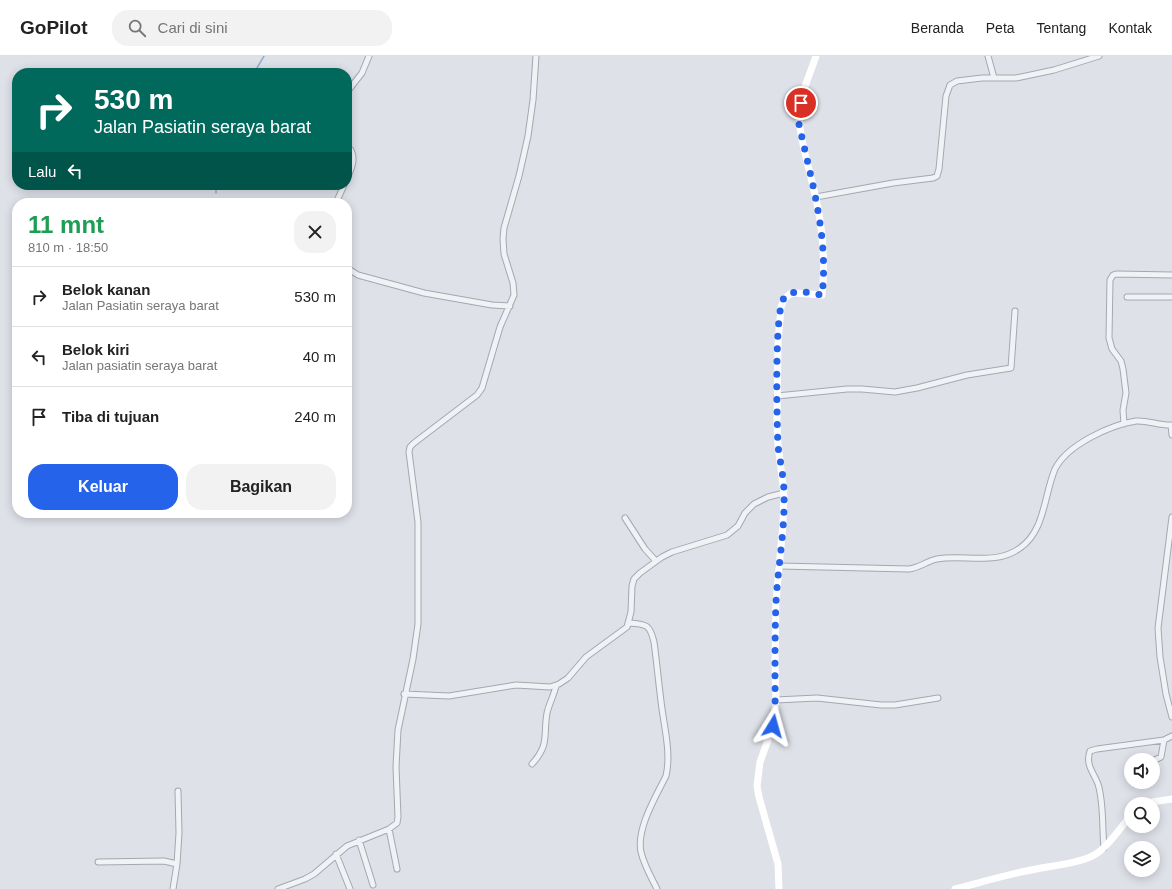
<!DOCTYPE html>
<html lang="id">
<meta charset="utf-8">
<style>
:root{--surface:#fff;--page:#f2f2f2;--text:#222;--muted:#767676;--line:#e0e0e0;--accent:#2563eb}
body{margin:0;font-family:Arial,sans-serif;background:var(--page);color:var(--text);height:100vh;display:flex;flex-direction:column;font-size:15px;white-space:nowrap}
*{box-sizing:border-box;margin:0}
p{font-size:13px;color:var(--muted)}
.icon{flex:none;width:22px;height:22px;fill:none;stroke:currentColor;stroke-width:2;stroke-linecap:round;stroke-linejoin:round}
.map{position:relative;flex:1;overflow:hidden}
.details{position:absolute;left:12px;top:142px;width:340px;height:320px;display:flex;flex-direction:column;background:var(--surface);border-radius:16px;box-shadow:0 2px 10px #0003}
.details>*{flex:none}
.top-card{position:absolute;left:12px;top:12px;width:340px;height:122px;border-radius:16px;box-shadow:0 2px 10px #0003;background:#00695c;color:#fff;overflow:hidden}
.tools{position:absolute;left:1124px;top:697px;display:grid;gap:8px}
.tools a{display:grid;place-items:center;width:36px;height:36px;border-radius:50%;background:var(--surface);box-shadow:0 2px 10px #0003;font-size:20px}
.pin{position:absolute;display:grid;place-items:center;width:34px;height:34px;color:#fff;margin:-17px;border:2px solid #fff;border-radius:50%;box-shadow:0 1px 4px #0007}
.me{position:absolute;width:44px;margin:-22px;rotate:8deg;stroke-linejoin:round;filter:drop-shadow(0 0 3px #0008)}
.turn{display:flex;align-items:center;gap:14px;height:84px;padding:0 16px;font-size:18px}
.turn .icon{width:52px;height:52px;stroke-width:2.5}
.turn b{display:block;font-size:28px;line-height:34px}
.then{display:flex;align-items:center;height:38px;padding:0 16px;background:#0003;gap:8px;font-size:15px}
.round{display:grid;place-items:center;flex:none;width:42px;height:42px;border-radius:16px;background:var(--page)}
.headline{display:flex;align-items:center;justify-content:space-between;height:68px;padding:0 16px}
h1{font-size:24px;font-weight:700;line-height:30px;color:#1e9e55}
.button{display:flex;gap:8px;margin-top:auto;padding:8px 16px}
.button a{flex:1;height:46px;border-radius:16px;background:var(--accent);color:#fff;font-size:16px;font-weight:700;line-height:46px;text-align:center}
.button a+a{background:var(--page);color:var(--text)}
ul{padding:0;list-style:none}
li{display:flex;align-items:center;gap:12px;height:60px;padding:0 16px;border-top:1px solid var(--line)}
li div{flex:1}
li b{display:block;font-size:15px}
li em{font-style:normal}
header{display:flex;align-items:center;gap:24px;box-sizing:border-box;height:56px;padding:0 20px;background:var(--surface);border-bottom:1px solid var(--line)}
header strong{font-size:19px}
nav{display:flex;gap:22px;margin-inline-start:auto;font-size:14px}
.search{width:280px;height:36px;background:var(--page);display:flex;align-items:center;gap:10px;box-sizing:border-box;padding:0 14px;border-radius:16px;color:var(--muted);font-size:15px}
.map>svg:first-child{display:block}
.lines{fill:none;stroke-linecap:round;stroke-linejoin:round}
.stream{stroke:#96adcb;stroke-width:1.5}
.street-casing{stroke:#a3a8b2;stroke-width:7}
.street{stroke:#f1f2f6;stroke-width:5}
.secondary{stroke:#fff;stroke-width:7}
.route{stroke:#2563eb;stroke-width:7;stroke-dasharray:0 12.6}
</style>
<header>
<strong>GoPilot</strong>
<div class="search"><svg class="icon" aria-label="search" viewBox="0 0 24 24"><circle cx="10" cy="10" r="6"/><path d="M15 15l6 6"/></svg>Cari di sini</div>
<nav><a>Beranda</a><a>Peta</a><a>Tentang</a><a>Kontak</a></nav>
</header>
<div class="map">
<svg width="1172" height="833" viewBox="0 0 1172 833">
<rect width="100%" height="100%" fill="#dee1e8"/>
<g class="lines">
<!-- stream -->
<path class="stream" d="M254,17l10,-17
M216,137v-8"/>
<defs>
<path id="street" d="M988,0l6,22
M347,36l15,-19 7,-17
M347,92l4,2c5,10 0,19 -4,29
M816,141l77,-14 40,-5 4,-2 2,-7 7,-73 4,-11 7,-4 25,-3h34l38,-8 45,-14
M336,147l8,-18
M347,212l11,7 66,18 68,12 18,1
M1127,241h45
M777,340l70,-7h15l33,3 22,-4 50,-13 44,-7 4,-57
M1124,368l-1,-14 3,-17 -3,-24 -2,-8 -9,-12 -3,-11 1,-58 3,-5 3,-1 56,1
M1171,369l1,10
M1172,461l-14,111 2,29 6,37 6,23
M625,462l20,31 11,12
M779,510l130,3c10,-1 18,-8 28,-10 27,-5 59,7 83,-11 25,-17 24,-53 35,-79 12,-24 55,-44 81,-48 12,-1 24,5 36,4
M629,567c18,1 21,2 25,19 3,22 5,45 8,67 3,21 9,46 4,67 -10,20 -30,53 -25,76 3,13 10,25 16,37
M404,638l45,2 67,-11 34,2 9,-3 9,-6 18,-21 41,-30 4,-15 1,-26 2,-7 6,-6 22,-16 10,-5 55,-17 11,-9 7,-13 9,-9 14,-7 16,-4
M776,644l41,-2 64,7h14l43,-7
M1153,705l8,-4 3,-17
M532,708c18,-20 11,-28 15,-51 2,-9 7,-18 9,-27
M389,773l8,40
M359,784l14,45
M1104,792c-2,-20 0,-45 -6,-64 -4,-11 -13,-19 -8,-33l7,-2 67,-9 8,-4
M336,798l14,35
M98,806l66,-1 13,3
M173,833l4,-25 2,-31 -1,-42
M278,833l27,-10 9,-5 33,-28 42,-17 8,-6 1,-6 -2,-50 2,-37 15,-71 5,-35v-102l-9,-70 1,-5 4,-4 63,-48 5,-7 18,-61 14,-32 -1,-12 -9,-29 -1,-15 1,-11 15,-52 9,-40 5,-36 3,-44"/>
</defs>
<!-- street casing -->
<use href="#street" class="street-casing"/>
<!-- street -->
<use href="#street" class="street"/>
<!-- secondary -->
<path class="secondary" d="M1145,748l7,-2 20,-3
M779,833l-1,-25 -19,-67 -2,-11 3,-24 13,-36 3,-26 -1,-38 1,-61 7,-77 1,-31 -6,-48 -1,-23 1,-79 3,-36 3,-8 6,-5 4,-1 28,2c4,-35 0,-75 -9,-109 -4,-19 -15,-53 -14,-72 1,-20 11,-39 17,-58
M955,833c23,-6 47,-13 71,-18 20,-5 54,-7 70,-17 12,-7 26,-28 35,-39"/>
</g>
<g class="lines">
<!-- route -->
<path class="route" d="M773,670c3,-17 2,-33 2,-51 0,-24 0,-49 1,-73 2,-36 9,-72 8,-108 0,-16 -4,-33 -6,-48 -1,-21 -4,-136 6,-148 8,-10 27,-5 38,-3 7,-58 -11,-115 -23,-171v-10l2,-11"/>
</g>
</svg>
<div class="tools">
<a><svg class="icon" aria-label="sound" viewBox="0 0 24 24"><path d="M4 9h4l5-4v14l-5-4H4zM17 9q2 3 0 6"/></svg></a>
<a><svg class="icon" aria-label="search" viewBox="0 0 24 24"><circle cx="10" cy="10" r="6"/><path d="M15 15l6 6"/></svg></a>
<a><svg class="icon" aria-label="layers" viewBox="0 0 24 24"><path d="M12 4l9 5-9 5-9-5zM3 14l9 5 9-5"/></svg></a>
</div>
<div class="pin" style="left:801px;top:47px;background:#d93025"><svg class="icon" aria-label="arrive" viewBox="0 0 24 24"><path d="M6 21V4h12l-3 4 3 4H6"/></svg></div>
<svg class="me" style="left:773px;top:670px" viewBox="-20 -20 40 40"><path d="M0-17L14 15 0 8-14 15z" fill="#2563eb" stroke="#fff" stroke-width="4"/></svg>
<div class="top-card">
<div class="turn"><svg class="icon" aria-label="right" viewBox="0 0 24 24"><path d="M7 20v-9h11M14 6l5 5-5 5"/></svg><div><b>530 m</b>Jalan Pasiatin seraya barat</div></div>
<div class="then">Lalu<svg class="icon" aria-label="left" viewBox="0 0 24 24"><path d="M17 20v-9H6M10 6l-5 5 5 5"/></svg></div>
</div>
<section class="details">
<div class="headline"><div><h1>11 mnt</h1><p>810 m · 18:50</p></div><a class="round"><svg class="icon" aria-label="close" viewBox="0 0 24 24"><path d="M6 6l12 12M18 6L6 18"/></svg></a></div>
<ul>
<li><svg class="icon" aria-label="right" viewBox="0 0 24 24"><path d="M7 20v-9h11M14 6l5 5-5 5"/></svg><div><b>Belok kanan</b><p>Jalan Pasiatin seraya barat</p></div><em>530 m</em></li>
<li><svg class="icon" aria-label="left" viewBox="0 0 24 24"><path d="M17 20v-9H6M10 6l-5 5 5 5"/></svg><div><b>Belok kiri</b><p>Jalan pasiatin seraya barat</p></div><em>40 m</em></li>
<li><svg class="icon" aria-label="arrive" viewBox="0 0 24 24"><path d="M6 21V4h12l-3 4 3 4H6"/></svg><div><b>Tiba di tujuan</b></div><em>240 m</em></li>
</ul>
<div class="button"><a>Keluar</a><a>Bagikan</a></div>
</section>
</div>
